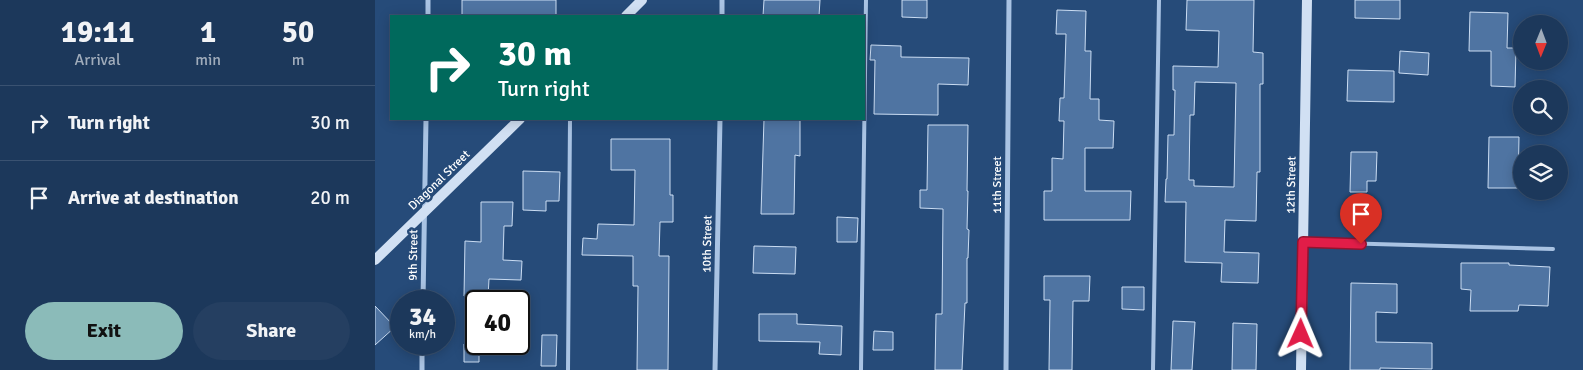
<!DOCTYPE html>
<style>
:root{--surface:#1c385b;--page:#253f61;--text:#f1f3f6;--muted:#a0acbb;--line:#3a5271;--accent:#8bbbb9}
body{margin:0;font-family:Signika,sans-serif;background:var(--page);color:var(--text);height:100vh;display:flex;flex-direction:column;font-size:19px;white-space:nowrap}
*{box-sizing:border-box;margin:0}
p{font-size:16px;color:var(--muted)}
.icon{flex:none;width:28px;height:28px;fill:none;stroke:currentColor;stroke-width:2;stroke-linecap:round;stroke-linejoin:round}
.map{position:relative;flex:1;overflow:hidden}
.side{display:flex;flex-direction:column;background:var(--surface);width:375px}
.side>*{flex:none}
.banner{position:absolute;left:15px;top:15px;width:475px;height:105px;border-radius:0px;box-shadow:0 2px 12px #0003,0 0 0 1px var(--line);background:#00695c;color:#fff;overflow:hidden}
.needle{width:32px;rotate:181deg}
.tools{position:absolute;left:1138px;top:15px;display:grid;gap:10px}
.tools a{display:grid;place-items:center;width:55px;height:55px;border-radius:50%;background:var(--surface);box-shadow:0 2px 12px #0003,0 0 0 1px var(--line);font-size:25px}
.speed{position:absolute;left:15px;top:290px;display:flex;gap:10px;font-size:25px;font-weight:700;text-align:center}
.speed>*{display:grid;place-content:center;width:65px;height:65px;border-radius:50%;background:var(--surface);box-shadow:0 2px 12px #0003,0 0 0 1px var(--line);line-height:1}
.speed small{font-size:12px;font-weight:400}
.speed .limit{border:2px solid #111;border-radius:8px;background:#fff;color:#111}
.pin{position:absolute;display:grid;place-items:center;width:42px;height:42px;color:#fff;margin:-51px -21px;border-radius:50% 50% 50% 0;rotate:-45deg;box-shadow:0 0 5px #0007}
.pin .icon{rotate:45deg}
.me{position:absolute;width:55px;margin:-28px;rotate:1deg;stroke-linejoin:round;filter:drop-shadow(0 0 4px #0008)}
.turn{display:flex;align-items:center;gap:18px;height:105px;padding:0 25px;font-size:22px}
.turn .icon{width:65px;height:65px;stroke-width:2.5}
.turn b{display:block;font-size:35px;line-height:42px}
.eta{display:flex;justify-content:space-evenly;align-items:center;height:85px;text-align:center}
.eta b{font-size:30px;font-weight:700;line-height:35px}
.primary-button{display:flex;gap:10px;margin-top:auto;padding:10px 25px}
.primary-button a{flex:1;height:58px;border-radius:30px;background:var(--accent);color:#111;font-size:20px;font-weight:700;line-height:58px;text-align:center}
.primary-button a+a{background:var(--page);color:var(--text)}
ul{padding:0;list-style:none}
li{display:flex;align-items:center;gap:15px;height:75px;padding:0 25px;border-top:1px solid var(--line)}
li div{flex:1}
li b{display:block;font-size:19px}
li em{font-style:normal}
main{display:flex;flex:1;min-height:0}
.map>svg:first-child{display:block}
.building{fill:#4f74a2;stroke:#cbddf3;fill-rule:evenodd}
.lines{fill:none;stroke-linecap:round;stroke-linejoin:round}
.lane{stroke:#a9c3e3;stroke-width:4}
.street{stroke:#a9c3e3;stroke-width:5}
.secondary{stroke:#d1e0f3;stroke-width:10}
.route-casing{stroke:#92132f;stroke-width:12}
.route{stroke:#e11d48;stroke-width:9}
.labels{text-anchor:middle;stroke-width:5;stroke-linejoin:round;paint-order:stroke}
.street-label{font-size:12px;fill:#fff;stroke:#264b79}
</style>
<main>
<section class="side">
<div class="eta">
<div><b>19:11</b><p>Arrival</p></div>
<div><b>1</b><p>min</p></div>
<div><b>50</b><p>m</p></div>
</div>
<ul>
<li><svg class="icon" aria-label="right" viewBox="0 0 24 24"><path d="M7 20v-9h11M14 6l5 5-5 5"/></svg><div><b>Turn right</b></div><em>30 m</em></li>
<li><svg class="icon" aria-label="arrive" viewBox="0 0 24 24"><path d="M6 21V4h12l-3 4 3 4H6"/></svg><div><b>Arrive at destination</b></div><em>20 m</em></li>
</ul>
<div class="primary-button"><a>Exit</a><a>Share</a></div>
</section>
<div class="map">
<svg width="1208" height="370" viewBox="0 0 1208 370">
<rect width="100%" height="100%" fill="#264b79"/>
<!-- building -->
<path class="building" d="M87,0h94v16h-94z
M389,0h56l-1,16h-56z
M527,0h25v18l-25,-1z
M812,0h67l-1,52 10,1v31h-3v88h-3l-1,49 -31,-1 -1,32 35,1 -1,30 -37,-1 1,-19 -37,-1 1,-60h-21l1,-23h1l1,-44h6l1,-45h-2v-24l45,1 1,-36 -33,-1zM820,82l41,1 -2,104 -40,-1v-6h-5l1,-65h4z
M980,0h45v19l-45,-1z
M682,10l29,1 -1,40h6l-1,48h9v21l15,1 -1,27h-28v43h46l-1,29h-86v-29h8v-33l11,1 1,-38h-5l1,-23h4l2,-64h-10z
M1095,12l38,1 -1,35h9l-1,39 -24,-1v-35h-22z
M496,45l30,1v11l68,1 -1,27 -30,-1v31l-64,-1 1,-54h-5z
M1025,51l29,2 -1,22 -29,-2z
M973,70l46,1v31l-47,-1z
M389,119h36v37l-5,-1 -1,59h-33z
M553,125h40l-1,66h1l-1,38 2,1 -1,28h-1v45h-2l-3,67h-27l1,-56h6l1,-105 -23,-1v-18h7z
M1114,137h30l-1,51h-30z
M236,139h59v56h3v27h-13l-1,34h10l-1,114h-31l1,-84h-5v-30l-51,-1 1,-17 14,1 1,-15 36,1 1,-55h-24z
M976,152h26l-1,29h-9v11h-17z
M148,171l37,1 -1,29h-13v10l-23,-1z
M106,202h32l-1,24h-8l-1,34 19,1 -1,19 -32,-1 -1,18 -24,-1 1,-55 16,1z
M462,217l21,1 -1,24h-20z
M379,246l42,1 -1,27 -42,-1z
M1086,263h48v2l41,2 -2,39 -29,-1 -1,6h-48l1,-21 -10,-1z
M669,276h46l-1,25h-16l-1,69h-23l1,-70h-6z
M976,283l46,1v29l-21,-1v30l56,1v26l-52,-1v2h-30z
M747,287h22v23l-22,-1z
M0,306l20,21 -20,18z
M384,314h38v10l45,2 -1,29 -22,-1 1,-12 -61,-1z
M798,321l22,1 -3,48h-21z
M858,323l24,1 -1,46h-24z
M499,331l19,1v18h-20z
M167,335h15l-1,31h-15z
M89,344h15v18h-15z"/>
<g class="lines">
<!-- lane -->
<path class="lane" d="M928,242l250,7
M193,370l2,-251
M486,370l5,-370
M778,370l6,-370"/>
<!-- street -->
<path class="street" d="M53,16v-16
M347,16v-16
M48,301l3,-182
M47,370v-26
M340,370l5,-251
M631,370l3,-370"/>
<!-- secondary -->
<path class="secondary" d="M251,16l16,-16
M0,260l145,-141
M926,370l6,-370"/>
</g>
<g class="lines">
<defs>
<path id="route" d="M926,334l2,-92 58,2"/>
</defs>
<!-- route casing -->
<use href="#route" class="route-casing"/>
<!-- route -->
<use href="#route" class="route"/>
</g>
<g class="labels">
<!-- street labels -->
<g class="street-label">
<text transform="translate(64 180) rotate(-44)" y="4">Diagonal Street</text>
<text transform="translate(622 185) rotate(-90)" y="4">11th Street</text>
<text transform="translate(916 185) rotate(-89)" y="4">12th Street</text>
<text transform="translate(332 244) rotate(-89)" y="4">10th Street</text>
<text transform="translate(38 255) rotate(-89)" y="4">9th Street</text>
</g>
</g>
</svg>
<div class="tools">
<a><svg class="needle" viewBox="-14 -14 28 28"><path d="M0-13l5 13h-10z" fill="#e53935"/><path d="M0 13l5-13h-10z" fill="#a0acbb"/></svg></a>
<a><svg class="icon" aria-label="search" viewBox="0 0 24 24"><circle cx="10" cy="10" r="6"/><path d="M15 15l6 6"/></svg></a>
<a><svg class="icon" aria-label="layers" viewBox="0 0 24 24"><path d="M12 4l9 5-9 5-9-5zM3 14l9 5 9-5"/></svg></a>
</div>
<div class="speed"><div>34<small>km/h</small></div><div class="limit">40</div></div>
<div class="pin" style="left:986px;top:244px;background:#d93025"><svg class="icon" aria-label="arrive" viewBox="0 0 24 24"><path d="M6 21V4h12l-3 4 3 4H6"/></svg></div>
<svg class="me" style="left:926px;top:334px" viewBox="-20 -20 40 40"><path d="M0-17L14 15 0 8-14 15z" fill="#e11d48" stroke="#fff" stroke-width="4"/></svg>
<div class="banner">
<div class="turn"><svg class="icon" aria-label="right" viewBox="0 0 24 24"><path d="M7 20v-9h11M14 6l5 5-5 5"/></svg><div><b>30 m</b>Turn right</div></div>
</div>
</div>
</main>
